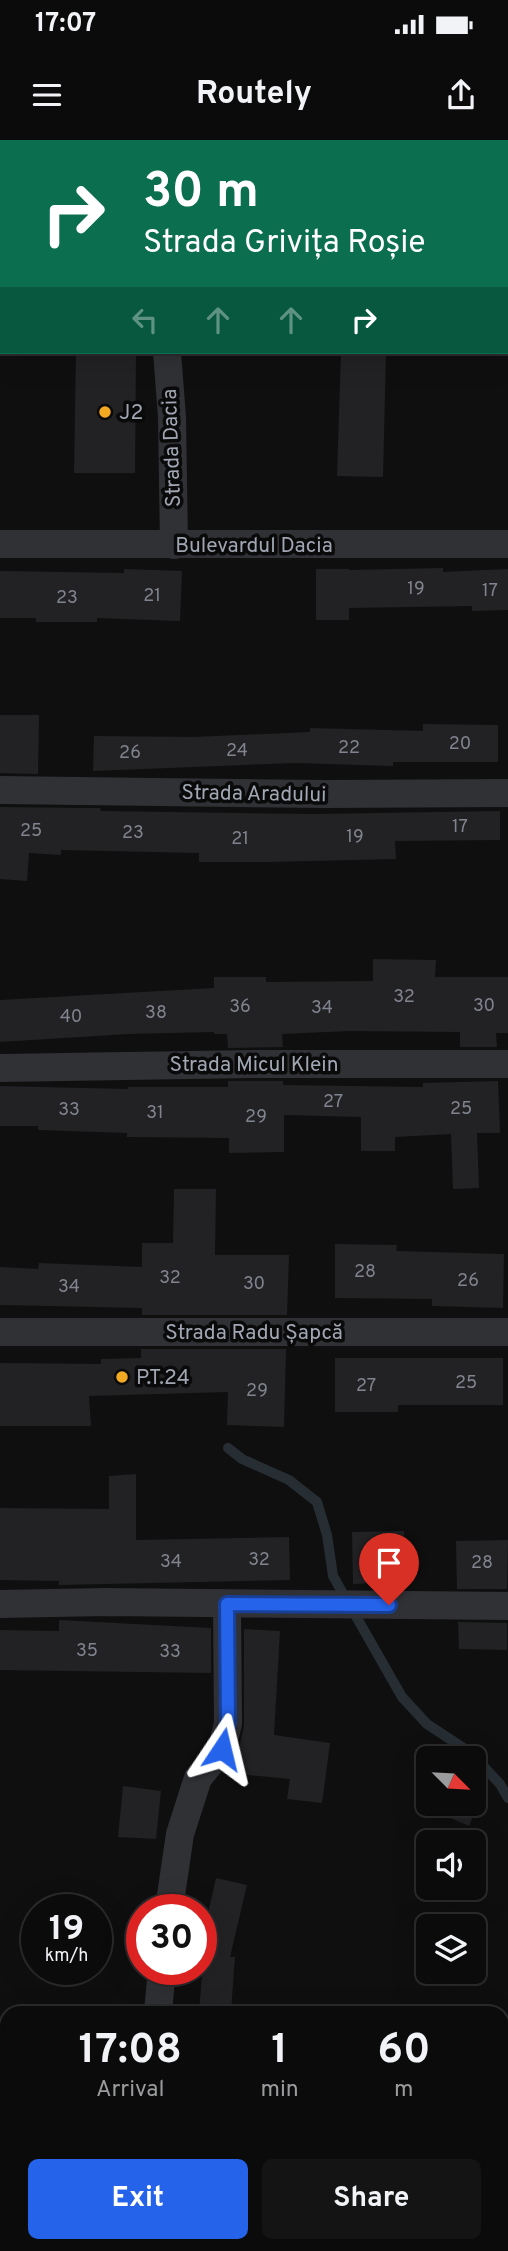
<!DOCTYPE html>
<meta charset="utf-8">
<style>
:root{--surface:#0b0b0c;--page:#141415;--text:#f1f3f6;--muted:#9a9b9d;--line:#2b2b2d;--accent:#2563eb}
body{margin:0;font-family:Overpass,sans-serif;background:var(--page);color:var(--text);height:100vh;display:flex;flex-direction:column;font-size:26px;white-space:nowrap}
*{box-sizing:border-box;margin:0}
p{font-size:23px;color:var(--muted)}
.icon{flex:none;width:38px;height:38px;fill:none;stroke:currentColor;stroke-width:2;stroke-linecap:round;stroke-linejoin:round}
.map{position:relative;flex:1;overflow:hidden}
.drawer{position:absolute;left:0px;top:1866px;width:509px;height:247px;display:flex;flex-direction:column;background:var(--surface);border-radius:21px 21px 0 0;box-shadow:0 7px 28px #0002,0 0 0 2px var(--line)}
.drawer>*{flex:none}
.top-card{position:absolute;left:0px;top:0px;width:509px;height:214px;box-shadow:0 7px 28px #0002,0 0 0 2px var(--line);background:#0b6e4f;color:#fff;overflow:hidden}
.needle{width:46px;rotate:114deg}
.buttons{position:absolute;left:416px;top:1606px;display:grid;gap:14px}
.buttons a{display:grid;place-items:center;width:70px;height:70px;border-radius:10px;background:var(--surface);box-shadow:0 7px 28px #0002,0 0 0 2px var(--line);font-size:35px}
.speed{position:absolute;left:21px;top:1754px;display:flex;gap:14px;font-size:35px;font-weight:700;text-align:center}
.speed>*{display:grid;place-content:center;width:91px;height:91px;border-radius:50%;background:var(--surface);box-shadow:0 7px 28px #0002,0 0 0 2px var(--line);line-height:1}
.speed small{font-size:18px;font-weight:400}
.speed .limit{border:10px solid #d22;background:#fff;color:#111}
.pin{position:absolute;display:grid;place-items:center;width:60px;height:60px;color:#fff;margin:-72px -30px;border-radius:50% 50% 50% 0;rotate:-45deg;box-shadow:0 0 7px #0007}
.pin .icon{rotate:45deg}
.me{position:absolute;width:77px;margin:-38px;rotate:10deg;stroke-linejoin:round;filter:drop-shadow(0 0 5px #0008)}
.turn{display:flex;align-items:center;gap:24px;height:147px;padding:0 28px;font-size:32px}
.turn .icon{width:91px;height:91px;stroke-width:2.5}
.turn b{display:block;font-size:49px;line-height:60px}
.lanes{display:flex;align-items:center;height:66px;padding:0 28px;background:#0003;justify-content:center;gap:35px;direction:ltr}
.lanes .off{opacity:.35}
.eta{display:flex;justify-content:space-evenly;align-items:center;height:119px;text-align:center}
.eta b{font-size:42px;font-weight:700;line-height:49px}
.primary-button{display:flex;gap:14px;margin-top:auto;padding:14px 28px}
.primary-button a{flex:1;height:80px;border-radius:10px;background:var(--accent);color:#fff;font-size:28px;font-weight:700;line-height:80px;text-align:center}
.primary-button a+a{background:var(--page);color:var(--text)}
.status{display:flex;justify-content:space-between;align-items:center;height:49px;padding:0 35px;background:var(--surface);direction:ltr}
.status svg{height:19px;fill:currentColor}
header{display:flex;justify-content:space-between;align-items:center;height:91px;padding:0 28px;background:var(--surface);font-size:32px;font-weight:700}
.map>svg:first-child{display:block}
.lines{fill:none;stroke-linecap:round;stroke-linejoin:round}
.stream{stroke:#262e34;stroke-width:10}
.building{fill:#222225}
.street{stroke:#303135;stroke-width:28}
.route-casing{stroke:#184099;stroke-width:18}
.route{stroke:#2563eb;stroke-width:12}
.poi-dot{fill:#f4a923;stroke:#0a0a0b;stroke-width:2.5}
.labels{text-anchor:middle;stroke-width:7;stroke-linejoin:round;paint-order:stroke}
.number-label{font-size:18px;fill:#80848e}
.poi-label{font-size:21px;fill:#a0a6b2;stroke:#0a0a0b;text-anchor:start}
.street-label{font-size:21px;fill:#a0a6b2;stroke:#0a0a0b}
</style>
<div class="status"><b>17:07</b><svg viewBox="0 0 49 12"><path d="M0 12V9h3v3zM5 12V6h3v6zM10 12V3h3v9zM15 12V0h3v12zM26 1h20v11H26zM47 4h2v5h-2z"/></svg></div>
<header><svg class="icon" aria-label="menu" viewBox="0 0 24 24"><path d="M4 6h16M4 12h16M4 18h16"/></svg>Routely<svg class="icon" aria-label="share" viewBox="0 0 24 24"><path d="M12 15V3M7 8l5-5 5 5M5 13v7h14v-7"/></svg></header>
<div class="map">
<svg width="508" height="2111" viewBox="0 0 508 2111">
<rect width="100%" height="100%" fill="#0f0f10"/>
<g class="lines">
<!-- stream -->
<path class="stream" d="M228,1308l14,11 47,21 28,22 10,33 6,41 69,121 25,27 44,29 29,31 8,14"/>
</g>
<!-- building -->
<path class="building" d="M76,212h60l-1,121h-61z
M341,212h45l-3,125 -46,-1z
M443,428v4l65,-3v41l-36,1v-5l-123,2v12h-33v-51h33v1z
M124,429l58,2 -2,50 -83,-3v4h-61v-4h-36v-47l124,2z
M0,575h39l-1,59 -38,-1z
M423,584l75,1v37h-105v4l-98,-3 -202,8 1,-35 99,1 117,-5v-4l113,3z
M0,667l90,1h10l1,3 213,3 186,-3v29l-105,1 1,18 -128,3h-69v-9l-138,-3v5l-32,-2 -2,28 -27,-2z
M373,819l63,1 -1,17h73v56h-12l1,14h-37v-15l-110,-1 -68,3 1,13 -55,1 -1,-14h-13v-2l-86,2 -128,8v-42l214,-12v-11h52v5l107,-1z
M228,941h55v4l140,2v-4l75,-2 2,52h-23l2,55 -26,1 -2,-55 -56,3v14h-34v-34l-77,-2v37l-55,1v-15l-102,-1v-4l-89,-3v-4h-38v-40l128,3v-2h100z
M174,1049h42l-1,66h74l-2,60h-145v-7l-142,-3v-38l38,2 1,-6 103,4v-24h31z
M335,1104l62,1 -1,6 108,3 -1,54 -71,-2v-7l-97,-1z
M141,1209h145l-2,78 -57,-2 1,-33 -139,4 2,30h-91v-63l101,1v-5l40,-1z
M335,1218h168v47h-105v7h-63z
M136,1334v66l153,-3 1,43 -231,5v-4l-59,-1v-72l109,1v-33z
M404,1391l1,51 -52,2 -1,-52z
M508,1400l-1,49h-50l-1,-48z
M59,1480l152,8v45l-211,-3v-40l59,1z
M458,1482l49,1v27l-48,-1z
M244,1489l36,2 -6,104 56,8 -8,60 -35,-4 3,-20 -63,-6v-4l11,-16 6,-27z
M123,1646l38,5 -5,48 -38,-2z
M429,1646v18h45v-13l8,3 -13,32 -49,-21z
M216,1738l31,7 -17,72h5l-4,55h-32l6,-73h-3z"/>
<g class="lines">
<!-- street -->
<path class="street" d="M0,197h2
M167,212l5,65 2,128
M0,404h508
M0,650l325,4 183,-1
M0,928l252,-4h256
M0,1192h508
M0,1464l105,-2 403,4
M169,1769l11,-75 18,-56 24,-29 6,-26 -1,-119
M158,1872l4,-43"/>
</g>
<g class="lines">
<defs>
<path id="route" d="M222,1609l6,-26 -1,-119 162,1"/>
</defs>
<!-- route casing -->
<use href="#route" class="route-casing"/>
<!-- route -->
<use href="#route" class="route"/>
</g>
<!-- markers -->
<g class="poi-dot">
<circle cx="105" cy="272" r="7"/>
<circle cx="122" cy="1237" r="7"/>
</g>
<g class="labels">
<!-- number labels -->
<g class="number-label">
<text x="416" y="454">19</text>
<text x="490" y="456">17</text>
<text x="152" y="461">21</text>
<text x="67" y="463">23</text>
<text x="460" y="609">20</text>
<text x="349" y="613">22</text>
<text x="237" y="616">24</text>
<text x="130" y="618">26</text>
<text x="460" y="692">17</text>
<text x="31" y="696">25</text>
<text x="133" y="698">23</text>
<text x="355" y="702">19</text>
<text x="240" y="704">21</text>
<text x="404" y="862">32</text>
<text x="484" y="871">30</text>
<text x="240" y="872">36</text>
<text x="322" y="873">34</text>
<text x="156" y="878">38</text>
<text x="71" y="882">40</text>
<text x="333" y="967">27</text>
<text x="461" y="974">25</text>
<text x="69" y="975">33</text>
<text x="155" y="978">31</text>
<text x="256" y="982">29</text>
<text x="365" y="1137">28</text>
<text x="170" y="1143">32</text>
<text x="468" y="1146">26</text>
<text x="254" y="1149">30</text>
<text x="69" y="1152">34</text>
<text x="466" y="1248">25</text>
<text x="366" y="1251">27</text>
<text x="257" y="1256">29</text>
<text x="259" y="1425">32</text>
<text x="171" y="1427">34</text>
<text x="482" y="1428">28</text>
<text x="87" y="1516">35</text>
<text x="170" y="1517">33</text>
</g>
<!-- poi labels -->
<g class="poi-label">
<text x="119" y="279">J2</text>
<text x="136" y="1244">P.T.24</text>
</g>
<!-- street labels -->
<g class="street-label">
<text transform="translate(171 308) rotate(-92)" y="7">Strada Dacia</text>
<text x="254" y="412">Bulevardul Dacia</text>
<text transform="translate(254 653) rotate(1)" y="7">Strada Aradului</text>
<text x="254" y="931">Strada Micul Klein</text>
<text x="254" y="1199">Strada Radu Șapcă</text>
</g>
</g>
</svg>
<div class="buttons">
<a><svg class="needle" viewBox="-14 -14 28 28"><path d="M0-13l5 13h-10z" fill="#e53935"/><path d="M0 13l5-13h-10z" fill="#9a9b9d"/></svg></a>
<a><svg class="icon" aria-label="sound" viewBox="0 0 24 24"><path d="M4 9h4l5-4v14l-5-4H4zM17 9q2 3 0 6"/></svg></a>
<a><svg class="icon" aria-label="layers" viewBox="0 0 24 24"><path d="M12 4l9 5-9 5-9-5zM3 14l9 5 9-5"/></svg></a>
</div>
<div class="speed"><div>19<small>km/h</small></div><div class="limit">30</div></div>
<div class="pin" style="left:389px;top:1465px;background:#d93025"><svg class="icon" aria-label="arrive" viewBox="0 0 24 24"><path d="M6 21V4h12l-3 4 3 4H6"/></svg></div>
<svg class="me" style="left:222px;top:1609px" viewBox="-20 -20 40 40"><path d="M0-17L14 15 0 8-14 15z" fill="#2563eb" stroke="#fff" stroke-width="4"/></svg>
<div class="top-card">
<div class="turn"><svg class="icon" aria-label="right" viewBox="0 0 24 24"><path d="M7 20v-9h11M14 6l5 5-5 5"/></svg><div><b>30 m</b>Strada Grivița Roșie</div></div>
<div class="lanes"><svg class="icon off" aria-label="left" viewBox="0 0 24 24"><path d="M17 20v-9H6M10 6l-5 5 5 5"/></svg><svg class="icon off" aria-label="ahead" viewBox="0 0 24 24"><path d="M12 20V5M6 11l6-6 6 6"/></svg><svg class="icon off" aria-label="ahead" viewBox="0 0 24 24"><path d="M12 20V5M6 11l6-6 6 6"/></svg><svg class="icon" aria-label="right" viewBox="0 0 24 24"><path d="M7 20v-9h11M14 6l5 5-5 5"/></svg></div>
</div>
<section class="drawer">
<div class="eta">
<div><b>17:08</b><p>Arrival</p></div>
<div><b>1</b><p>min</p></div>
<div><b>60</b><p>m</p></div>
</div>
<div class="primary-button"><a>Exit</a><a>Share</a></div>
</section>
</div>
